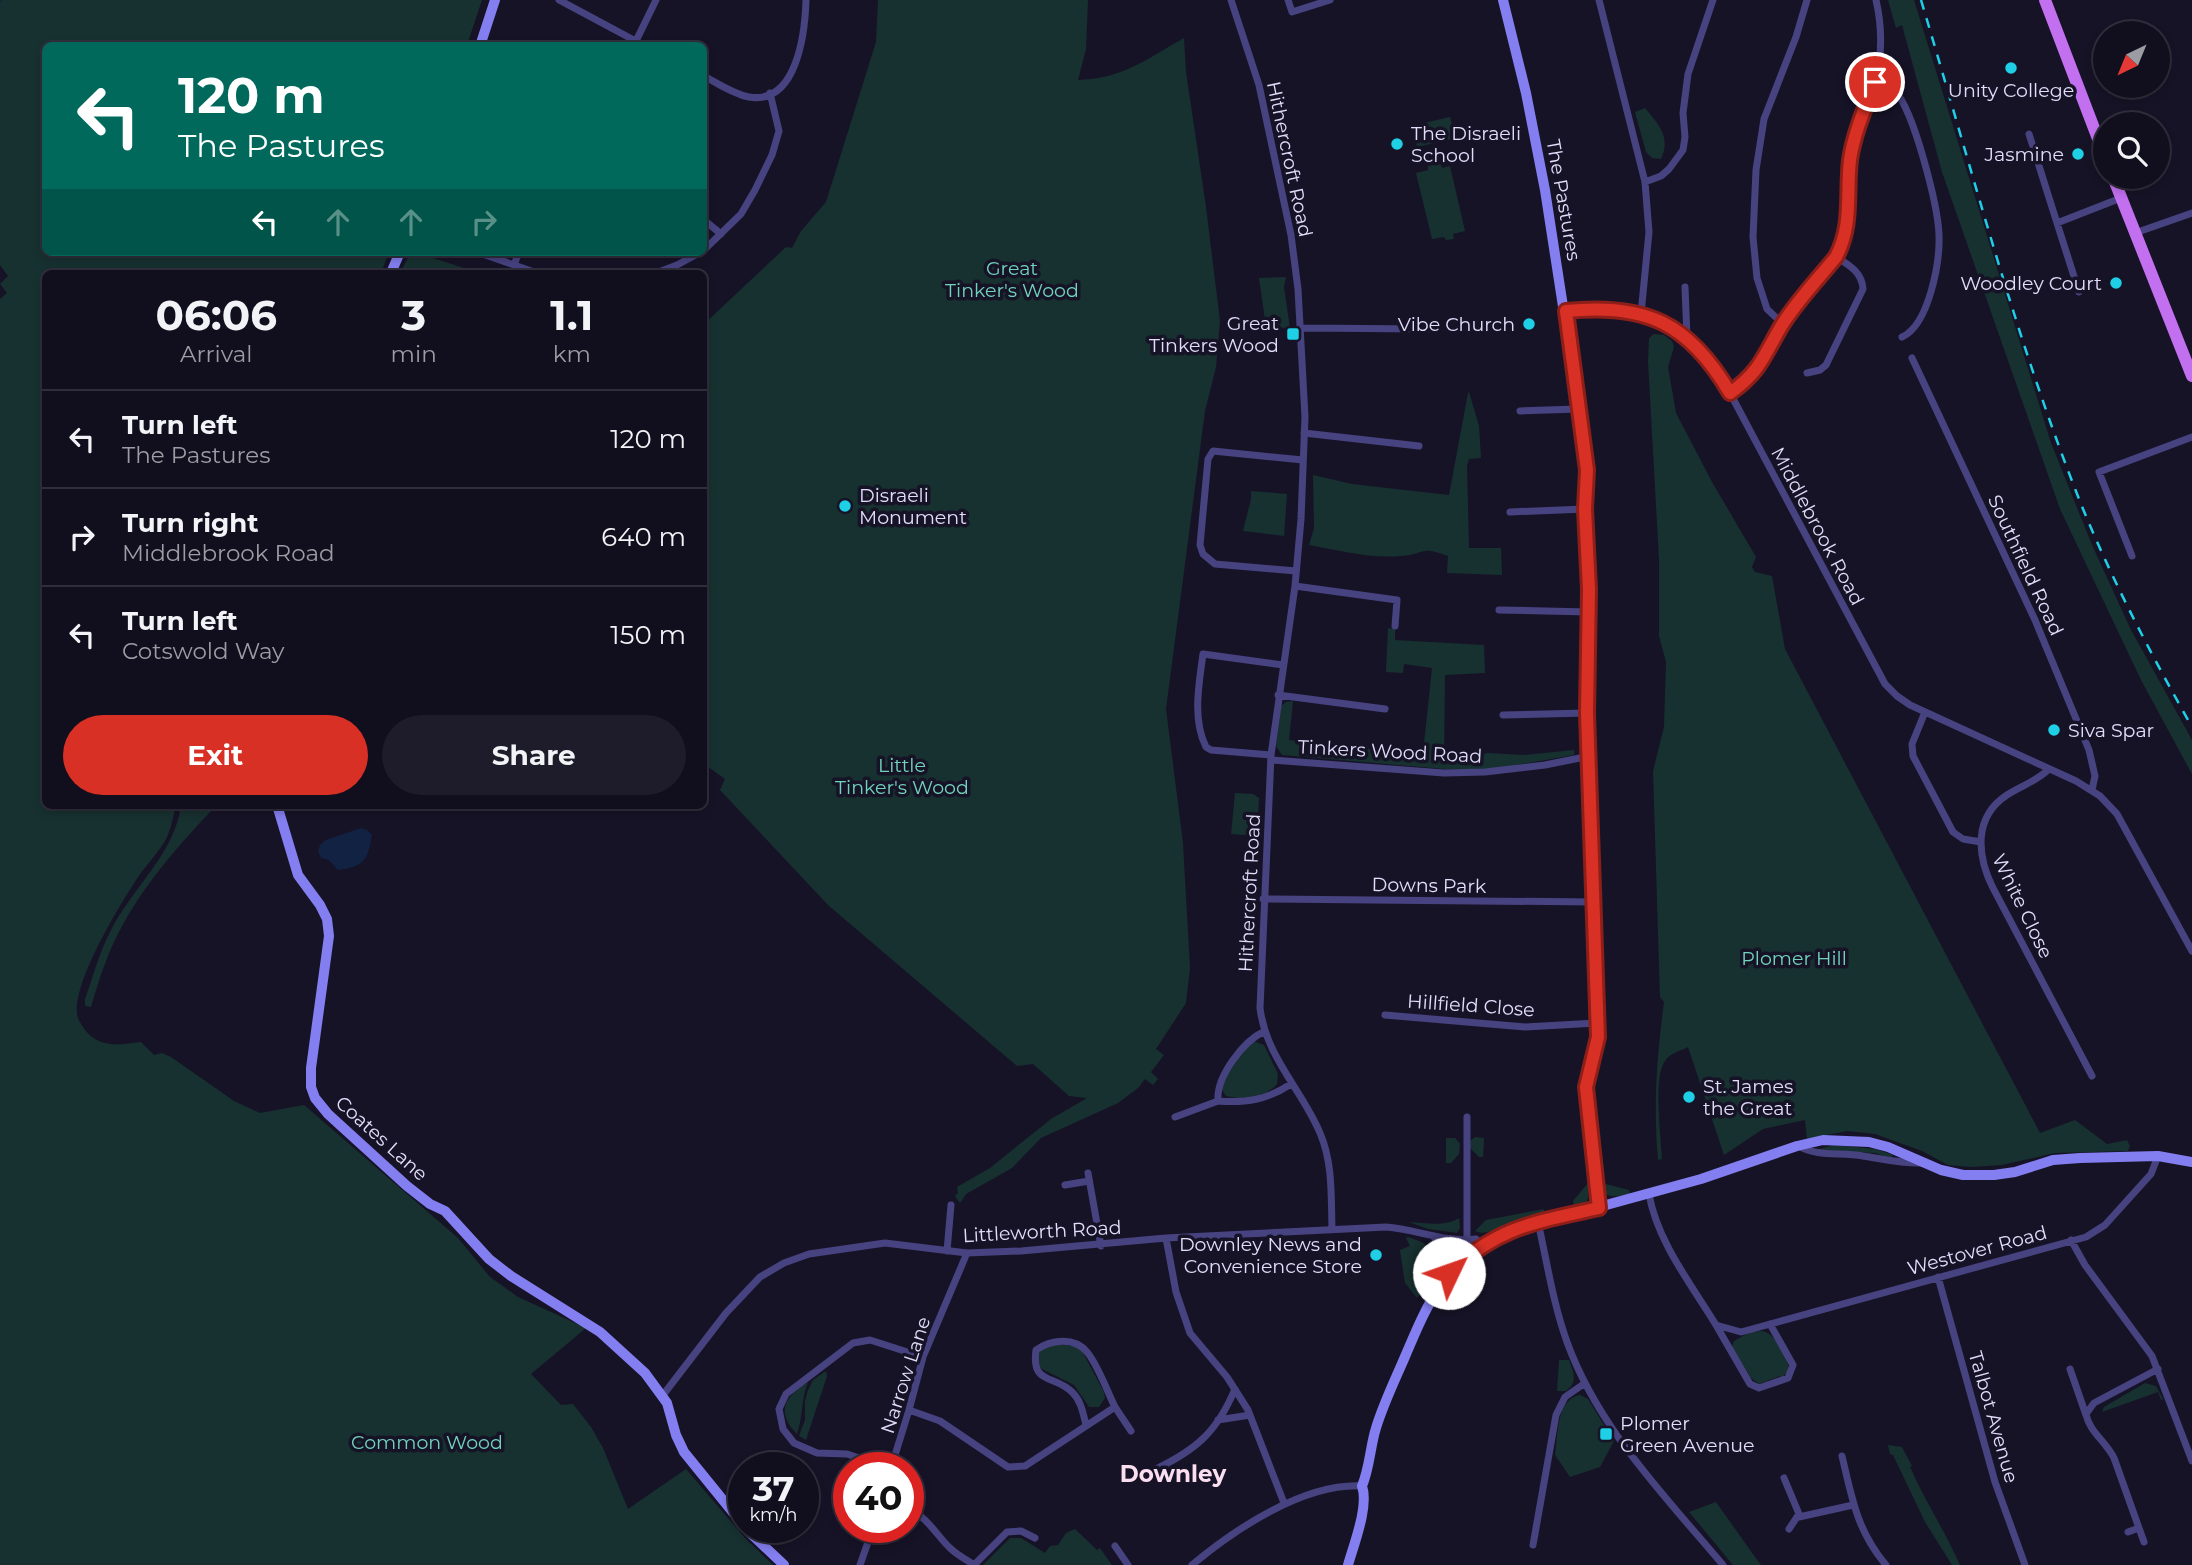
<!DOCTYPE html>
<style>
:root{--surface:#110e1d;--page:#1e1c2a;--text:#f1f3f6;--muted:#9c9ca4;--line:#302e3b;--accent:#d93025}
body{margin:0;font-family:Montserrat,sans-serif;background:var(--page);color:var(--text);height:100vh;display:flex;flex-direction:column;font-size:26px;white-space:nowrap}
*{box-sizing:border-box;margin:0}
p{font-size:23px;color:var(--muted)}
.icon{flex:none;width:38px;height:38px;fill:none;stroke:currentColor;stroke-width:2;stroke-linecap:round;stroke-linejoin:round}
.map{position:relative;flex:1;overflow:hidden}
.side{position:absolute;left:42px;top:270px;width:665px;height:539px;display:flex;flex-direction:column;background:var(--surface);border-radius:10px;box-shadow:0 4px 10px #0003,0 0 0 2px var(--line)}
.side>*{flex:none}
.hud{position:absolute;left:42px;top:42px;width:665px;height:214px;border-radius:10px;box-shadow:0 4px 10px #0003,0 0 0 2px var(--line);background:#00695c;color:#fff;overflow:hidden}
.needle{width:46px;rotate:223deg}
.buttons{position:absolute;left:2093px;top:21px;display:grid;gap:14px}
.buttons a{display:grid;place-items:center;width:77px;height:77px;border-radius:50%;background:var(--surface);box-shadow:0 4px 10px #0003,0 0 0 2px var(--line);font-size:35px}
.speed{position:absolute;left:728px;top:1452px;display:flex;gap:14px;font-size:35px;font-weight:700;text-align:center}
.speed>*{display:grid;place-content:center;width:91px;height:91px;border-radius:50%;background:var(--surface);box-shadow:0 4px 10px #0003,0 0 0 2px var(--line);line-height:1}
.speed small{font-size:18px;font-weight:400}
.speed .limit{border:10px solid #d22;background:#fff;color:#111}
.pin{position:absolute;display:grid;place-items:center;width:60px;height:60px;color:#fff;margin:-30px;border:4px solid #fff;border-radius:50%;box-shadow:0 2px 7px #0007}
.me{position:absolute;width:77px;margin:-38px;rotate:48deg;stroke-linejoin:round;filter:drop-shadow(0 0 5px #0008)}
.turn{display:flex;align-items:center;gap:24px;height:147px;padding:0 21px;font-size:32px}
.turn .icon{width:91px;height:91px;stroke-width:2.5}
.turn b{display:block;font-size:49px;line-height:60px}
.lanes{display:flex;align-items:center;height:66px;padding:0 21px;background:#0003;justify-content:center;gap:35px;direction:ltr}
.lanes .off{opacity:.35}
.eta{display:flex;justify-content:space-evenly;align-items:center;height:119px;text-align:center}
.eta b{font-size:42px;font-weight:700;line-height:49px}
.primary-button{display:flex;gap:14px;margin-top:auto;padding:14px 21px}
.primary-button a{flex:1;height:80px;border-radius:42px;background:var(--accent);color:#fff;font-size:28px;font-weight:700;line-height:80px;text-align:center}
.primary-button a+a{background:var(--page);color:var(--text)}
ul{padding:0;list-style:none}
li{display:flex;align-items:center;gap:21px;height:98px;padding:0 21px;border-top:2px solid var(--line)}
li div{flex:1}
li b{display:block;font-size:26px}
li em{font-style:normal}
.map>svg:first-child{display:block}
.green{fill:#173130}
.water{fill:#112243}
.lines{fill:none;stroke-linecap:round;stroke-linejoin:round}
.stream{stroke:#112243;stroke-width:2.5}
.street{stroke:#474381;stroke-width:7}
.secondary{stroke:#847ff1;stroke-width:10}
.primary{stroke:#c270ef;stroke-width:12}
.rail{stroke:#1ecfe6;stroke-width:2.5;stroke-dasharray:10 9;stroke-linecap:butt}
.route-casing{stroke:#8d1f18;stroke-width:18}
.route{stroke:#d93025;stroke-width:12}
.poi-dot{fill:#1ecfe6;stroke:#171327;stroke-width:2.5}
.labels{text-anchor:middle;stroke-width:7;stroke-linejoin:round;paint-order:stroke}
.poi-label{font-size:19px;fill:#e1ddfb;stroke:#171327;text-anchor:start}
.street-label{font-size:19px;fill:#e1ddfb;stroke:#171327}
.park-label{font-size:19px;fill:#70d4bd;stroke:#171327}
.quarter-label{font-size:23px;font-weight:bold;fill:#fbdff1;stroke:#171327}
</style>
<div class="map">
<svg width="2192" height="1565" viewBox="0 0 2192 1565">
<rect width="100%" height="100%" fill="#171327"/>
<!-- green -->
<path class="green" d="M0,0h482l-15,45 -421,1v206h343l-8,21h-335v532h130c-3,12 -5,25 -11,36 -9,15 -23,28 -32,44 -17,26 -59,97 -56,128 0,5 3,9 6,14 14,22 36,18 58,15l13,13 8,-2 9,4 63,44 26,12 44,-8 154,133 32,39 28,20 68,31 -55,46 30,31 12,-1 18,23 12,21 25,61 58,-40 59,69 28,27h-773v-1266l7,-6 -7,-9 8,-8 -8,-11z
M878,0h210l-2,49 -8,31c44,-1 69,-21 106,-42l2,34 20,135 14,114 -4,46 -11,44 -39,298 17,134 7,125 -4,35 -30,46 8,6 -13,17 7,7 -5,6 -8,-6 -7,9 -20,15 -77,35 -29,30 -46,26 -6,9 -5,-7 3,-3 -1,-6 33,-19 61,-49 36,-21 -18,-2 -36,-32 -16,2 -189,-161 -108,-115 5,-11 -21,-15v-440l82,-77 6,1 9,-17 25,-29 50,-160z
M1888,0h26l137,443 41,102 39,85 61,110v34l-51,-94 -81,-171 -118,-337 -40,-147 -6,3z
M1645,108c14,17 26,29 16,51l-9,-1 -6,-6 -11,-40z
M1450,117l6,21 -39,9 -6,-21z
M1441,163l1,5 8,-2 15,65 -12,3 1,5 -8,1 -2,-3 -12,2 -16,-66 12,-3v-4z
M411,252h4l64,21h-79z
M1286,277l-2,10 6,41 -24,-1 -7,-49z
M1653,334l11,1 8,6 2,6 -6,20 8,46 36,69 44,75 -4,10 3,5 17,4 13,73 255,484 35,-13 32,24 20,-4 3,6 -2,5 -73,2 -53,12 -31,2 -23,-2 -26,-14 -47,-17 -28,-3 -40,8 -2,-19 -42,9 -39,26 -36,-108c-8,4 -18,6 -23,14 -12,15 -4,78 -3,98l-4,1c-5,-55 -1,-104 6,-158l-4,-5 -7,-226 11,-44 2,-65 -7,-26v-77l-11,-198 1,-22z
M1469,392l10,34 2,32 -12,1 -2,7 2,82h32l1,27 -55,-2 1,-17c-28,-11 -22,-2 -47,0 -30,3 -63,-6 -92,-11l5,-17 -1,-53 39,9 97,11 19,-102z
M1251,491l36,3 -3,42 -41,-5 8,-32z
M1388,628l7,1v11l89,5 1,28 -40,2 -1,85 44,-7 35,2 51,-5v5l-81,14h-49l-162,-14 -6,-9 5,-40 5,-4 7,-1 -4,39 42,6 92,7 9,-85 -28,-4 -1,9 -17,-1z
M1235,793l18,1 6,4 -2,38 -26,-2z
M181,805h36c-36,37 -73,79 -97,125 -13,24 -21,50 -29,77l-6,-1v-7c8,-22 14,-46 25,-67 21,-43 65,-78 71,-127z
M1253,1041l11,4 14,29 -1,10c-10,13 -35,16 -51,12l-5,-8 1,-7 25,-36z
M1475,1137l9,1 -1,19h-4l-9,-9v-7z
M1446,1138h9l5,6 -1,10 -8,9h-5z
M1833,1145l43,4 17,6 -2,3 -16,-5 -59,-3z
M1598,1182l31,8 1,4c-14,3 -29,6 -32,-12z
M1588,1183v15l-3,7 -10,4 -2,-8z
M1544,1209v7l-56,16 -6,1 -7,-2 11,-11z
M1459,1218l1,10 -3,5 -29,-4 -19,-7c16,1 37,5 50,-4z
M1408,1237c15,5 30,11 31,29l-22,32 -12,-15 -5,-33 10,-4 -4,-8z
M1762,1331c11,1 28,25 26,37 0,4 -3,6 -6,10l-2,-2 -21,8 -8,-6 -19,-31 2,-6 16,-9z
M1061,1344l17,3 4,4 22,41 1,6 -6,9h-10l-15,-22 -34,-17 -3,-14 3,-6z
M1559,1360h10c4,12 10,21 -3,31h-9z
M826,1371l1,5 -21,64 -7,-4 6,-16v-19l3,-11 5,-10z
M808,1382c-7,17 -5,35 -11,52 -22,-22 -12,-38 11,-52z
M2145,1383l11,3 7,13 -2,1 -3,-8 -56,20 2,-5z
M1580,1395l8,4 26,42 -14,26 -30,10 -15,-22c3,-19 1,-56 25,-60z
M1888,1445l14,2 10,19 -2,1c15,34 35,64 50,98h-8l-27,-43 -32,-67 -3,-1z
M1716,1502l39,55 6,8h-28l-44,-53z
M1075,1529l22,21 3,-2 12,17h-129l27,-27h11l24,15 5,-7 8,-1 8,-12z"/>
<!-- water -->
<path class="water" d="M361,828l6,2 5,5c-4,25 -8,32 -34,35l-9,-10 -8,-2 -3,-7 2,-6 6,-5z"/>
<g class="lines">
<!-- stream -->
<path class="stream" d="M0,1v-1"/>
<!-- street -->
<path class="street" d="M559,0l86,46
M1231,0l28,85 32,150 7,54 7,128 -4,102 -6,67 -24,169 -11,253c6,49 42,82 60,125 13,30 11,64 12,96
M1288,0l4,12 38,-12
M1599,0l46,182 4,50 -8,82
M636,41l20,-41
M704,76c13,7 29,18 45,21 48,8 56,-64 57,-97
M1875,82c8,2 14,4 20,9 19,20 43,115 44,144 1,27 -10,90 -37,102
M2029,134l28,89 64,-25
M1645,182l16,-6 8,-7 14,-19 2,-13 -2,-24 5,-39 25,-74
M704,220l17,14
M2057,223l22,69
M2135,233l57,-20
M704,250l37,-36 14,-24 17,-35 7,-24 -9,-38
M477,252l60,21
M514,265l5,-13
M656,273l21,-8 24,-13
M1685,287l2,51
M1566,311c80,-8 123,12 164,82l155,291 12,12 13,9 166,76 24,15 17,18 75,137
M1783,324l-16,-15 -10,-31 -4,-41 3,-67 8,-51 32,-82 11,-37
M1299,328l129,1
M1912,358l123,262 54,130 6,26 -3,14
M1807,373l13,-3 6,-5 37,-76c-1,-17 -14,-24 -27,-32
M1730,393c29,-21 35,-40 52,-68 15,-24 36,-46 54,-68 18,-33 9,-65 15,-100 4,-27 18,-50 25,-77 6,-26 6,-54 0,-80
M1520,411l58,-2
M1304,433l115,13
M1510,512l75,-3
M2132,556l-33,-84 93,-35
M1296,571l-81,-7 -12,-10 -3,-9 8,-86 5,-8 90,9
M1295,586l102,14 -2,26
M1499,610l90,2
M1278,695l107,14
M1925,712l-13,32 1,12 40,76 10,7 18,3
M1503,715l84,-2
M1271,755l-60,-5 -5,-3c-14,-28 -7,-63 -3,-93l80,11
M1272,760l172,13 41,-1 60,-7 45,-9
M2049,769c-12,12 -28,17 -42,26 -34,22 -30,61 -14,93l99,188
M1263,899l331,3
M1385,1015l140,12 72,-4
M1265,1031c-22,10 -49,46 -47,70 28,2 49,-1 73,-17
M1175,1117l43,-16
M1798,1146c20,11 42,6 65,10 20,3 39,8 60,7
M1088,1173l13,73
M1065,1185l24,-4
M1649,1194c8,47 42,90 67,131l25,7 345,-95 19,-12 46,-51 7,-18
M1538,1222c9,40 15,81 29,120 31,86 98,154 156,223
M1434,1237l11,17 4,19
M1166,1238l10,54 14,41 37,44 21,33 36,93
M2071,1240l14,25 67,91 40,105
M1467,1241v-124
M947,1251l4,-46
M1938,1277l57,205 30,83
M1716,1325l34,59 9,4 29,-10 5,-13 -23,-41
M2070,1369l16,46
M663,1395l63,-82 34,-36 24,-14 25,-9 76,-11 82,10 54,-2 145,-13 220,-11c31,2 58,16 90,12l6,6
M1115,1407l16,24
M909,1410l31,11 68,46 17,-1 90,-59c-8,-16 -17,-42 -28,-55 -13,-16 -37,-12 -51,-2 -5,36 19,24 37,43 8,8 10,20 13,32
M1218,1420l32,-5
M1842,1456c10,42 15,75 44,109
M889,1468l-42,-14 -30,-1 -23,-10 -11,-14 -4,-20 7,-15 67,-51 17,-3 53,17
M891,1468l18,-58 14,-53 44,-104
M1154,1470c42,-20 63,-38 81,-81
M1784,1478l15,36 -10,15
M908,1509c20,8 28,26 42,39 7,7 17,12 24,17
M1799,1517l54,-12
M2128,1532l11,-4
M2144,1542l-30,-84c-8,-16 -25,-27 -28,-44l8,-11 64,-34
M1533,1545l23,-130 9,-18 20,-14
M1115,1546l13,19
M860,1565l13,-37
M974,1565l33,-33 14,-1 14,7
M1192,1565c43,-36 112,-82 170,-79"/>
<!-- secondary -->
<path class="secondary" d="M1503,0l23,93 19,97 41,265 -1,54 4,80 -2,124 11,324 -12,50 13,121
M480,46l15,-46
M391,273l9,-21
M277,805l21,70 22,30 7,14 2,17 -18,132v19l4,11 13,16 79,72 23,18 15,7 44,48 22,17 89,56 45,41 22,30 9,32 8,17 60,74
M745,1528l39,37
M1348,1565c6,-21 21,-59 14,-79 8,-19 8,-39 14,-58 7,-23 18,-46 28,-69 25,-59 40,-96 100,-126l197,-54 96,-33 26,-6 46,2 19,5 53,23 22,5h31l21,-3 38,-12 27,-2 78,-2 34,6"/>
<!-- primary -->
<path class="primary" d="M2045,0l60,157
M2113,177l79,199"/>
<!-- rail -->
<path class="rail" d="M1921,0c51,170 96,344 162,509 31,75 69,147 109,218"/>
</g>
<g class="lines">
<defs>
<path id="route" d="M1449,1273c49,-47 88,-51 150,-65l-13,-121 12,-50 -11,-324 2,-124 -4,-80 2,-39 -21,-159c80,-8 123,12 164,82 31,-22 34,-38 52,-68 15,-24 36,-46 54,-68 17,-32 10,-62 14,-97 4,-27 15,-52 25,-78"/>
</defs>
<!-- route casing -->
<use href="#route" class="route-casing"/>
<!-- route -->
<use href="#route" class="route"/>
</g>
<!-- markers -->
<g class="poi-dot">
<circle cx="2011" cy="68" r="7"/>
<circle cx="1397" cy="144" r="7"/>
<circle cx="2078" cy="154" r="7"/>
<circle cx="2116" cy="283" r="7"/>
<circle cx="1529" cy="324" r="7"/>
<rect x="1286" y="327" width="14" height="14" rx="3.5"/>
<circle cx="845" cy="506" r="7"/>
<circle cx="2054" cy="730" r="7"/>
<circle cx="1689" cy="1097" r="7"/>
<circle cx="1376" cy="1255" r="7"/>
<rect x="1599" y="1427" width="14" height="14" rx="3.5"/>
</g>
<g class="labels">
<!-- poi labels -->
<g class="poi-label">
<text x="2011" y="97" text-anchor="middle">Unity College</text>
<text x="1411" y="140">The Disraeli<tspan x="1411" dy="22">School</tspan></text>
<text x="2064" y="161" text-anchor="end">Jasmine</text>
<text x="2102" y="290" text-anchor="end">Woodley Court</text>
<text x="1279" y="330" text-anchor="end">Great<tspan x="1279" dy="22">Tinkers Wood</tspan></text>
<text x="1515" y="331" text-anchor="end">Vibe Church</text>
<text x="859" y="502">Disraeli<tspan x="859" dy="22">Monument</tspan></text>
<text x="2068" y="737">Siva Spar</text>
<text x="1703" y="1093">St. James<tspan x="1703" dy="22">the Great</tspan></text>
<text x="1362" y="1251" text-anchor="end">Downley News and<tspan x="1362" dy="22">Convenience Store</tspan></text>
<text x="1620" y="1430">Plomer<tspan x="1620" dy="22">Green Avenue</tspan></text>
</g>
<!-- street labels -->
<g class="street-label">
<text transform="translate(1290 159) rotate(78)" y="7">Hithercroft Road</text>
<text transform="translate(1564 200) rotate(80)" y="7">The Pastures</text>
<text transform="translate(1818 526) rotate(62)" y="7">Middlebrook Road</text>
<text transform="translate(2026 565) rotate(65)" y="7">Southfield Road</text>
<text transform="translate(1390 751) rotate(3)" y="7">Tinkers Wood Road</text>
<text transform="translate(1429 885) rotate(1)" y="7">Downs Park</text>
<text transform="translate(1249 893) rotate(-87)" y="7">Hithercroft Road</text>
<text transform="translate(2023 906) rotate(64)" y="7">White Close</text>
<text transform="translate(1471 1005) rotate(4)" y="7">Hillfield Close</text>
<text transform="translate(382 1138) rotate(42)" y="7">Coates Lane</text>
<text transform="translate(1042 1231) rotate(-3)" y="7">Littleworth Road</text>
<text transform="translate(1977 1250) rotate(-15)" y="7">Westover Road</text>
<text transform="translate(905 1375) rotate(-72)" y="7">Narrow Lane</text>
<text transform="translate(1994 1417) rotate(74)" y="7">Talbot Avenue</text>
</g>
<!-- park labels -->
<g class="park-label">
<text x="1012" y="275">Great<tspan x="1012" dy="22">Tinker's Wood</tspan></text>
<text x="902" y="772">Little<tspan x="902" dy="22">Tinker's Wood</tspan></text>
<text x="1794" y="965">Plomer Hill</text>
<text x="427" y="1449">Common Wood</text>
</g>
<!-- quarter labels -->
<g class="quarter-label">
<text x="1173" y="1482">Downley</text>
</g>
</g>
</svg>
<div class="buttons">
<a><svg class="needle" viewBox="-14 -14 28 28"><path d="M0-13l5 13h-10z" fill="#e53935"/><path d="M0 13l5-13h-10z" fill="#9c9ca4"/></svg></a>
<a><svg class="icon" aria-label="search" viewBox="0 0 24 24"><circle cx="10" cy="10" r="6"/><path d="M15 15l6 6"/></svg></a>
</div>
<div class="speed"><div>37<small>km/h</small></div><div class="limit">40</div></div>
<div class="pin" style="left:1875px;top:82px;background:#d93025"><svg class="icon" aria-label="arrive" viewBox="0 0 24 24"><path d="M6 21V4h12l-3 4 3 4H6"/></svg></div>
<svg class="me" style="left:1449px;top:1273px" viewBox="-20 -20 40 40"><circle r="19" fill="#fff"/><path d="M0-13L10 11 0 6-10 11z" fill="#d93025"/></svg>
<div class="hud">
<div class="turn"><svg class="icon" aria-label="left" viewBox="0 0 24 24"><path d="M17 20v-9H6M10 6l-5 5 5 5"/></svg><div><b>120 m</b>The Pastures</div></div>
<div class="lanes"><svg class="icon" aria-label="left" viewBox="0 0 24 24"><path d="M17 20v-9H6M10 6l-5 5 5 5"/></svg><svg class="icon off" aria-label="ahead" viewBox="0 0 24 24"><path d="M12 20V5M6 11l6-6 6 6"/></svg><svg class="icon off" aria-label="ahead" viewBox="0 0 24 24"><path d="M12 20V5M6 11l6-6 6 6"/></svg><svg class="icon off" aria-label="right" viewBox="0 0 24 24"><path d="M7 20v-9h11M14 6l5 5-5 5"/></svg></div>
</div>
<section class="side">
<div class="eta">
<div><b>06:06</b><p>Arrival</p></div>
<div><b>3</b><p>min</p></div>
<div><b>1.1</b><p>km</p></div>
</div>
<ul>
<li><svg class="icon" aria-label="left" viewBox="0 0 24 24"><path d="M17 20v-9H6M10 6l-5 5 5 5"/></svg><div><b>Turn left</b><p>The Pastures</p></div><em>120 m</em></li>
<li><svg class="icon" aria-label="right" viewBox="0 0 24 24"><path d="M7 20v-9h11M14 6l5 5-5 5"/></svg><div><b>Turn right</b><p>Middlebrook Road</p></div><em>640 m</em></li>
<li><svg class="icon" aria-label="left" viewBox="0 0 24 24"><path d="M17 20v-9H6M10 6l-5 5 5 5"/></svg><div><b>Turn left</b><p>Cotswold Way</p></div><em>150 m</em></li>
</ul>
<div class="primary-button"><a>Exit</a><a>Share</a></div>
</section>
</div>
